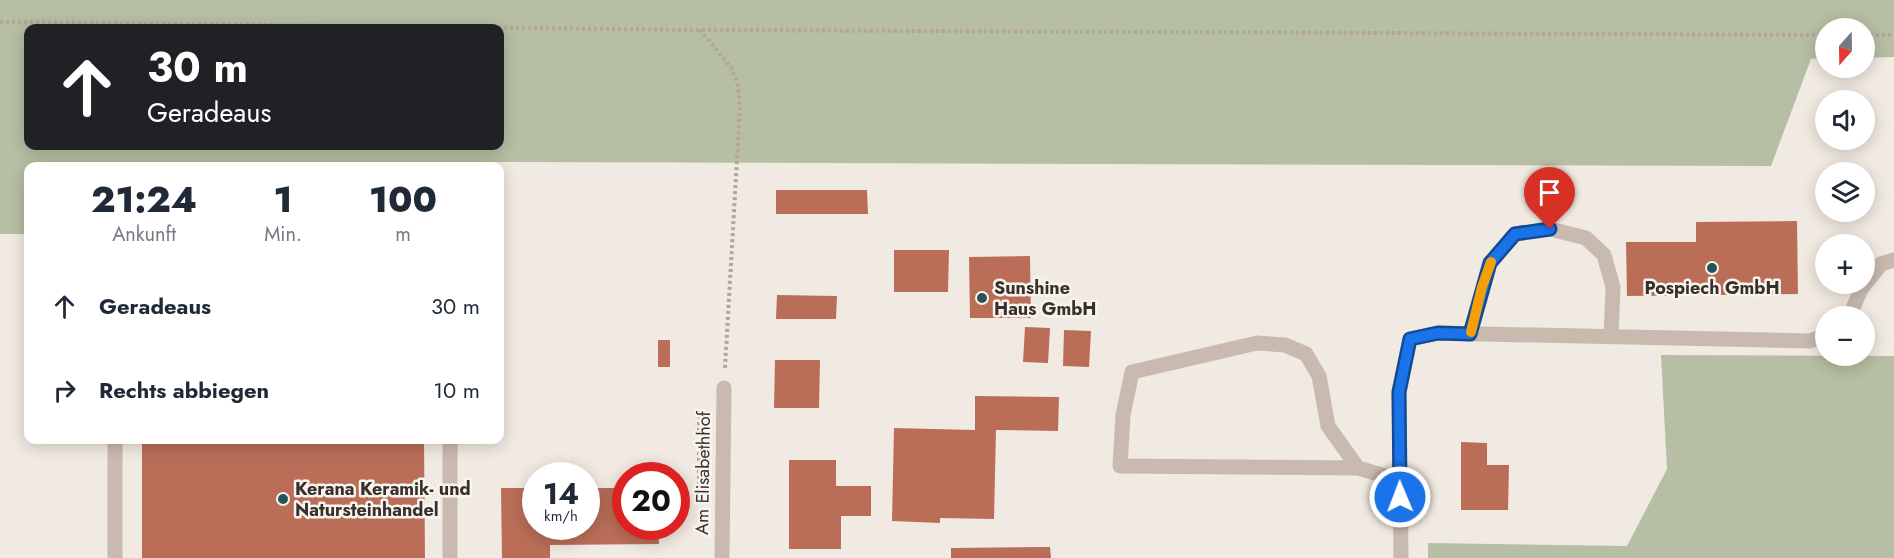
<!DOCTYPE html>
<html lang="de">
<meta charset="utf-8">
<style>
:root{--surface:#fff;--page:#f2f2f3;--text:#1f2937;--muted:#747a83}
body{margin:0;font-family:Jost,sans-serif;background:var(--page);color:var(--text);height:100vh;display:flex;flex-direction:column;font-size:22px;white-space:nowrap}
*{box-sizing:border-box;margin:0}
p{font-size:20px;color:var(--muted)}
.icon{flex:none;width:33px;height:33px;fill:none;stroke:currentColor;stroke-width:2;stroke-linecap:round;stroke-linejoin:round}
.map{position:relative;flex:1;overflow:hidden}
.details{position:absolute;left:24px;top:162px;width:480px;height:282px;display:flex;flex-direction:column;background:var(--surface);border-radius:12px;box-shadow:0 3px 15px #0003}
.details>*{flex:none}
.hud{position:absolute;left:24px;top:24px;width:480px;height:126px;border-radius:12px;box-shadow:0 3px 15px #0003;background:#202124;color:#fff;overflow:hidden}
.needle{width:39px;rotate:200deg}
.buttons{position:absolute;left:1815px;top:18px;display:grid;gap:12px}
.buttons a{display:grid;place-items:center;width:60px;height:60px;border-radius:50%;background:var(--surface);box-shadow:0 3px 15px #0003;font-size:30px}
.speed{position:absolute;left:522px;top:462px;display:flex;gap:12px;font-size:30px;font-weight:700;text-align:center}
.speed>*{display:grid;place-content:center;width:78px;height:78px;border-radius:50%;background:var(--surface);box-shadow:0 3px 15px #0003;line-height:1}
.speed small{font-size:15px;font-weight:400}
.speed .limit{border:9px solid #d22;background:#fff;color:#111}
.pin{position:absolute;display:grid;place-items:center;width:51px;height:51px;color:#fff;margin:-62px -26px;border-radius:50% 50% 50% 0;rotate:-45deg;box-shadow:0 0 6px #0007}
.pin .icon{rotate:45deg}
.me{position:absolute;width:66px;margin:-33px;rotate:359deg;stroke-linejoin:round;filter:drop-shadow(0 0 4px #0008)}
.turn{display:flex;align-items:center;gap:21px;height:126px;padding:0 24px;font-size:27px}
.turn .icon{width:78px;height:78px;stroke-width:2.5}
.turn b{display:block;font-size:42px;line-height:51px}
.eta{display:flex;justify-content:space-evenly;align-items:center;height:102px;text-align:center}
.eta b{font-size:36px;font-weight:800;line-height:42px}
ul{padding:0;list-style:none}
li{display:flex;align-items:center;gap:18px;height:84px;padding:0 24px}
li div{flex:1}
li b{display:block;font-size:22px}
li em{font-style:normal}
.map>svg:first-child{display:block}
.green{fill:#b6bfa3;fill-rule:evenodd}
.building{fill:#ba6e58}
.lines{fill:none;stroke-linecap:round;stroke-linejoin:round}
.path{stroke:#b4a499;stroke-width:4;stroke-dasharray:3 3;stroke-linecap:butt}
.lane{stroke:#c9baaf;stroke-width:15}
.street{stroke:#c9baaf;stroke-width:15}
.route-casing{stroke:#114b97;stroke-width:15}
.route{stroke:#1a73e8;stroke-width:10}
.slow{stroke:#f59e0b;stroke-width:10}
.poi-dot{fill:#255356;stroke:#f9f4ee;stroke-width:2}
.labels{text-anchor:middle;stroke-width:5;stroke-linejoin:round;paint-order:stroke}
.poi-label{font-size:18px;font-weight:bold;fill:#38302c;stroke:#f9f4ee;text-anchor:start}
.street-label{font-size:18px;fill:#38302c;stroke:#f9f4ee}
</style>
<div class="map">
<svg width="1894" height="558" viewBox="0 0 1894 558">
<rect width="100%" height="100%" fill="#f1eae2"/>
<!-- green -->
<path class="green" d="M0,0h1894v57l-29,1 -1,-30h-38l-1,30 -14,1 -40,107 -1284,-4v4h-459v68h-28zM28,28h472v118h-472z
M1661,355l233,1v202h-466v-15l199,3 40,-77z"/>
<!-- building -->
<path class="building" d="M776,190h91l1,24h-92z
M1797,221l1,73 -171,2 -1,-54h70v-20z
M894,250h55l-1,42h-54z
M1030,256l1,62h-61l-1,-61z
M777,295l60,1 -1,23h-60z
M1025,327l25,1 -2,35 -25,-1z
M1064,330l27,1 -2,36 -26,-1z
M658,340h12v27h-12z
M775,360h45l-1,48h-45z
M975,396l84,1 -1,34 -62,-1 -2,89 -54,-1v5l-48,-2 2,-93 81,2z
M142,440h282l1,118h-283z
M1461,442l26,1v22h22l-1,45h-47z
M789,460h47v26h35v30h-30v33h-52z
M501,488h35v38h50v-38h40v38h32l1,18 -109,1v13h-48z
M1050,547l1,11h-100v-10z"/>
<g class="lines">
<!-- path -->
<path class="path" d="M0,22l700,8 1126,5
M700,30l31,37 7,17 2,23 -15,261
M1864,35h30
M699,497v-78l3,-3"/>
<!-- lane -->
<path class="lane" d="M1850,316l11,-27 20,-25 13,-4
M1470,334l20,-71 25,-29 35,-5 36,9 18,17 9,32 -2,50
M1358,468l-238,-2 3,-51 9,-43 125,-29 28,2 21,9 13,22 9,50 30,42 27,8
M115,558v-118
M450,558v-118
M1401,558l-2,-166 11,-53 28,-6 372,8 16,-6"/>
<!-- street -->
<path class="street" d="M722,558l2,-170"/>
</g>
<g class="lines">
<defs>
<path id="route" d="M1400,497l-1,-105 11,-53 28,-6 32,1 20,-71 25,-29 35,-5"/>
</defs>
<!-- route casing -->
<use href="#route" class="route-casing"/>
<!-- route -->
<use href="#route" class="route"/>
<!-- slow -->
<path class="slow" d="M1471,332l11,-45 9,-25"/>
</g>
<!-- markers -->
<g class="poi-dot">
<circle cx="1712" cy="268" r="6"/>
<circle cx="982" cy="298" r="6"/>
<circle cx="283" cy="499" r="6"/>
</g>
<g class="labels">
<!-- poi labels -->
<g class="poi-label">
<text x="994" y="294">Sunshine<tspan x="994" dy="21">Haus GmbH</tspan></text>
<text x="1712" y="294" text-anchor="middle">Pospiech GmbH</text>
<text x="295" y="495">Kerana Keramik- und<tspan x="295" dy="21">Natursteinhandel</tspan></text>
</g>
<!-- street labels -->
<g class="street-label">
<text transform="translate(703 473) rotate(-89)" y="6">Am Elisabethhof</text>
</g>
</g>
</svg>
<div class="buttons">
<a><svg class="needle" viewBox="-14 -14 28 28"><path d="M0-13l5 13h-10z" fill="#e53935"/><path d="M0 13l5-13h-10z" fill="#747a83"/></svg></a>
<a><svg class="icon" aria-label="sound" viewBox="0 0 24 24"><path d="M4 9h4l5-4v14l-5-4H4zM17 9q2 3 0 6"/></svg></a>
<a><svg class="icon" aria-label="layers" viewBox="0 0 24 24"><path d="M12 4l9 5-9 5-9-5zM3 14l9 5 9-5"/></svg></a>
<a>+</a>
<a>−</a>
</div>
<div class="speed"><div>14<small>km/h</small></div><div class="limit">20</div></div>
<div class="pin" style="left:1550px;top:229px;background:#d93025"><svg class="icon" aria-label="arrive" viewBox="0 0 24 24"><path d="M6 21V4h12l-3 4 3 4H6"/></svg></div>
<svg class="me" style="left:1400px;top:497px" viewBox="-20 -20 40 40"><circle r="17" fill="#1a73e8" stroke="#fff" stroke-width="3"/><path d="M0-11L8 9 0 5-8 9z" fill="#fff"/></svg>
<div class="hud">
<div class="turn"><svg class="icon" aria-label="ahead" viewBox="0 0 24 24"><path d="M12 20V5M6 11l6-6 6 6"/></svg><div><b>30 m</b>Geradeaus</div></div>
</div>
<section class="details">
<div class="eta">
<div><b>21:24</b><p>Ankunft</p></div>
<div><b>1</b><p>Min.</p></div>
<div><b>100</b><p>m</p></div>
</div>
<ul>
<li><svg class="icon" aria-label="ahead" viewBox="0 0 24 24"><path d="M12 20V5M6 11l6-6 6 6"/></svg><div><b>Geradeaus</b></div><em>30 m</em></li>
<li><svg class="icon" aria-label="right" viewBox="0 0 24 24"><path d="M7 20v-9h11M14 6l5 5-5 5"/></svg><div><b>Rechts abbiegen</b></div><em>10 m</em></li>
</ul>
</section>
</div>
